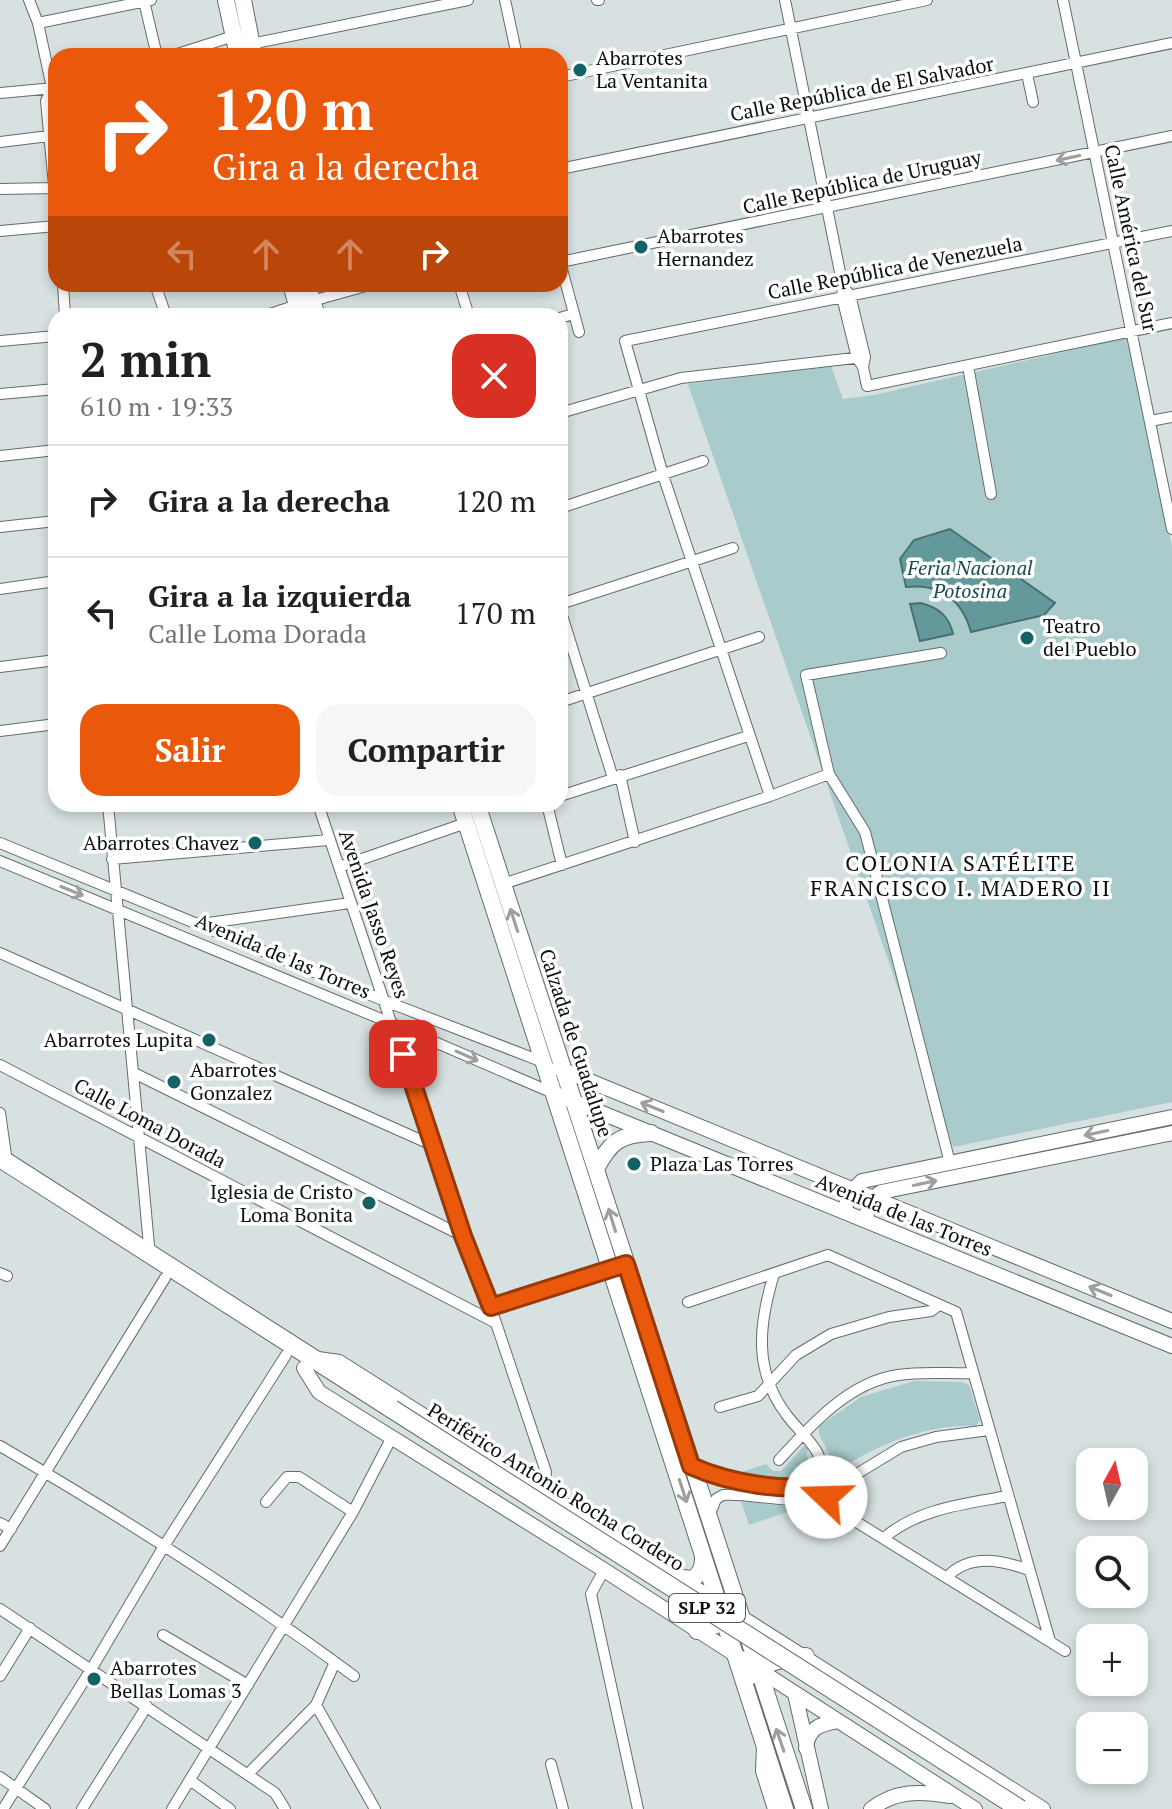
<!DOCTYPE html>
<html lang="es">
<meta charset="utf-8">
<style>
:root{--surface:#fff;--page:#f6f6f6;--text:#202124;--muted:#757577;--line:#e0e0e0;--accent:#ea580c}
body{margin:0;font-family:"PT Serif",serif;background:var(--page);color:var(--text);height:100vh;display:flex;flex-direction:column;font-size:30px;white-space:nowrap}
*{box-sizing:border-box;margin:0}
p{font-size:26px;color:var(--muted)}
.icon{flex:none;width:44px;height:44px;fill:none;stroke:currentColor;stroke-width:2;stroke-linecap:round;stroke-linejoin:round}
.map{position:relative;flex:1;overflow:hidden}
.panel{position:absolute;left:48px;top:308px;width:520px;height:504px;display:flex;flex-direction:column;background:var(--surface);border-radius:24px;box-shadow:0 4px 12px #0003}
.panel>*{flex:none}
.guide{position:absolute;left:48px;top:48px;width:520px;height:244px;border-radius:24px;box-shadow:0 4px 12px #0003;background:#ea580c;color:#fff;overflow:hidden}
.needle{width:52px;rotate:8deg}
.controls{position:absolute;left:1076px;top:1448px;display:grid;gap:16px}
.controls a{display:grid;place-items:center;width:72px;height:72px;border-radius:16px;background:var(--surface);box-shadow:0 4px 12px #0003;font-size:40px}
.pin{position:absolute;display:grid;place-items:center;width:68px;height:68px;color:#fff;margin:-34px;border-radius:16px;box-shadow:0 4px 12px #0006}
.me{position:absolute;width:88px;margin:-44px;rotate:291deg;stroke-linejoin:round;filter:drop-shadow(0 0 6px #0008)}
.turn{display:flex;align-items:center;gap:28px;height:168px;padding:0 32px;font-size:36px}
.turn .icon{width:104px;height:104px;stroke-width:2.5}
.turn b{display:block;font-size:56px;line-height:68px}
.lanes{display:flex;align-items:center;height:76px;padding:0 32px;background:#0003;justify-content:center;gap:40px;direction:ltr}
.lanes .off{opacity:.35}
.round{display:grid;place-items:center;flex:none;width:84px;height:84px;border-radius:24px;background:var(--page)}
.head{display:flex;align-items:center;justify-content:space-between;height:136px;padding:0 32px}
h1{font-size:48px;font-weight:600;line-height:60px}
.action{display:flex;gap:16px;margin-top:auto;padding:16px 32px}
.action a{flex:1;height:92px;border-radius:24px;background:var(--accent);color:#fff;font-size:32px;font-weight:600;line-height:92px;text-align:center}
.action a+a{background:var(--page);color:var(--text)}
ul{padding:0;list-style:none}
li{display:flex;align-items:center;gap:24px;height:112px;padding:0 32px;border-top:2px solid var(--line)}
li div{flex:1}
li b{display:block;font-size:30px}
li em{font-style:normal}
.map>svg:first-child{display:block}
.green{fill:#a9cbcb}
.water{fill:#63999a;stroke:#497071;stroke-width:2}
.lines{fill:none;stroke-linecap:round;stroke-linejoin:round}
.street-casing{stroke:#646d6d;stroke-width:12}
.secondary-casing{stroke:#646d6d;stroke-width:16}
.primary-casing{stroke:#646d6d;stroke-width:18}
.highway-casing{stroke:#646d6d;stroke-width:20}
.street{stroke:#fff;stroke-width:10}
.secondary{stroke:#fff;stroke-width:14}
.primary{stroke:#fff;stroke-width:16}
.highway{stroke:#fff;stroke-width:18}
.highway-bridge-casing{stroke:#646d6d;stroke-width:20;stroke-linecap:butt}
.highway-bridge{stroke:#fff;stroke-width:18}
.oneway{stroke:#9e9f9f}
.route-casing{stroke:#983908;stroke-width:20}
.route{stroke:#ea580c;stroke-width:14}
.poi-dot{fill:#136366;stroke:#fff;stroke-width:3}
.labels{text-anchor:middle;stroke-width:7;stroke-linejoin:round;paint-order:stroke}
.shield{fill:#fff;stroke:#565858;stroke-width:2}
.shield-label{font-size:18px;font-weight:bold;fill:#0d1010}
.poi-label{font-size:20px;fill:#0d1010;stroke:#fff;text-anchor:start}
.street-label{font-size:20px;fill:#0d1010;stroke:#fff}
.park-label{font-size:20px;font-style:italic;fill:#1c4d4e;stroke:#fff}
.neighbourhood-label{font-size:22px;letter-spacing:2px;fill:#0d1010;stroke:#fff}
</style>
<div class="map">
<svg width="1172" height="1809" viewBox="0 0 1172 1809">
<rect width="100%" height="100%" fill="#d7e1e1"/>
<!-- green -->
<path class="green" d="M1129,337l43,210v555l-219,45 -265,-763 143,-18 12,33 31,-4z
M914,1381l48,1 7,3 11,35 -4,6c-46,-2 -98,17 -136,44l-4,-3 -17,-33v-8l42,-29z
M804,1446l5,3 -3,5 8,19 6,3v3l-19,4 -69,-8 34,-11 7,7h8z
M741,1501l51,6 1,3 -44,15z"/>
<!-- water -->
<path class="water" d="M950,529l105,74 -11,12 -73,17c-9,-33 -32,-49 -65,-45l-6,-28 14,-19z
M921,603c18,5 28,13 32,31l-33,7 -10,-37z"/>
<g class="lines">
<defs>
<path id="street" d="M29,0l9,23 14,65 -6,13 10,105
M505,0l12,56
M597,0h2
M785,0l58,287 -1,10 15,61 6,9
M1063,0l109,529
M144,1l13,55
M38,23l113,-23
M251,44l217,-44
M171,56l63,-20
M1027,74l6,28
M560,77l367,-77
M0,93l54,-5
M0,142l49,-6
M560,169l612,-126
M0,189l54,-1
M0,231l56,-5
M560,262l612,-126
M560,262l19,70
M63,284l2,32
M155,284l11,32
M459,284l10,32
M843,287l7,8 15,62 -2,10 4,19 305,-63
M312,301l61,-17
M264,316l33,-11
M560,318l13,-4
M0,341l56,-5
M968,366l23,128
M0,394l56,-5
M560,413l121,-35 182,-21
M1150,421l22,-4
M0,456l56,-6
M560,508l143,-47
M0,527l56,-6
M0,589l56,-8
M560,604l173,-56
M560,609l53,169
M941,653l-135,22 23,99 36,58 85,331
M0,667l56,-7
M560,702l199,-65
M0,731l56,-7
M620,775l15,67
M560,796l188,-60
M770,796l-107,-321 -38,-134 547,-110
M108,804l42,452
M318,804l114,341 64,178 50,149 -2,19
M547,804l15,61
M0,843l385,158 158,61
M112,859l217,-19
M0,861l393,163 160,69
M339,867l127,-44
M503,884l267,-88 59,-22
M201,924l149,-21
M0,953l432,192
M0,1065l496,258
M134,1073l329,163
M0,1113l7,49
M0,1273l7,3
M774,1274c-15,49 -21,96 12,140 9,13 23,24 31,38 11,21 5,36 12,53l236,146
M688,1302l140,-47 128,57 94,329
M491,1307l124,-39
M720,1407l38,-11 38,-41 35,-21 58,-17 42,-6 8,-6
M0,1446c122,71 241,147 354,230
M779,1460c32,-35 70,-78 119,-85 25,-4 50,-1 75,-2
M691,1466c34,15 71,20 108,21 13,0 25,-4 38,-1 -28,27 -78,6 -114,9l-7,4 -6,15
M837,1486l64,-39 35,-10 53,-7
M266,1502l21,-25h12l54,35
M0,1523l11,6
M885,1537c35,-29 80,-33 123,-41
M0,1546l165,-268
M604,1570l-13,24 47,215
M947,1577c23,-24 54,-17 82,-7
M0,1609l275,184 10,16
M163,1635l85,50
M0,1676l30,-48
M316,1705l59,104
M551,1764l12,45
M248,1774l68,-69 19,-43
M0,1777l45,32
M191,1781l39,28
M3,1809l89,-141 72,-122 122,-191
M82,1809l65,-103
M172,1809l181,-297 39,-75"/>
<path id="secondary" d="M558,1068l614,253
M553,1093l619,253
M843,1211l10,-21 9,-9 310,-64
M864,1220l9,-22 8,-6 291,-59
M318,1359l21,3 704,447
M304,1368l15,24 285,178 371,239
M795,1694l26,115
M764,1746l-1,25 12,38
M806,1748c2,-20 14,-24 32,-27
M871,1809c25,-19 49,-18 79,-13"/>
<path id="primary" d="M226,0l12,56
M243,0l11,56
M291,284l9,32
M307,284l10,32
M460,804l325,1005
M477,804l327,1005
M596,1169c14,-27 24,-35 55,-36
M682,1578l11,1c9,-7 10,-13 10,-23
M697,1631l35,-11
M749,1677c16,-16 36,-18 57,-21"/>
<path id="highway" d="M0,1158l392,251"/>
</defs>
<!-- street casing -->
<use href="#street" class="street-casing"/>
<!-- secondary casing -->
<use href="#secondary" class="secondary-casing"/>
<!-- primary casing -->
<use href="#primary" class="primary-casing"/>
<!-- highway casing -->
<use href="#highway" class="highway-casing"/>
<!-- street -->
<use href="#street" class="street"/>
<!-- secondary -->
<use href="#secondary" class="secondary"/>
<!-- primary -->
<use href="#primary" class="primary"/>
<!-- highway -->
<use href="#highway" class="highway"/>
<defs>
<path id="highway-bridge" d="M392,1409l628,400"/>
</defs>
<!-- highway-bridge casing -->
<use href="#highway-bridge" class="highway-bridge-casing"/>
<!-- highway-bridge -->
<use href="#highway-bridge" class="highway-bridge"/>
</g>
<!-- one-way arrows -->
<defs><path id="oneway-shaft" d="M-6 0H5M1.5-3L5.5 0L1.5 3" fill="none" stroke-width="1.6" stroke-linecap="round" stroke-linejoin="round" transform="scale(2)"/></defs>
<g class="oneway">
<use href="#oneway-shaft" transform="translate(1068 158) rotate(168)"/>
<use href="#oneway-shaft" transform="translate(72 891) rotate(22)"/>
<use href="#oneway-shaft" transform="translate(514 920) rotate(-108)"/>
<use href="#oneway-shaft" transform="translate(467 1056) rotate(24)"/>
<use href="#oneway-shaft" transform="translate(652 1107) rotate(-158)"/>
<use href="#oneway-shaft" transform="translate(1096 1133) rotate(168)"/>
<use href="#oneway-shaft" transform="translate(925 1183) rotate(-12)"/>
<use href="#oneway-shaft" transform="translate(612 1220) rotate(-107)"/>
<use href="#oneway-shaft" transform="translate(1100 1291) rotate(-158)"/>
<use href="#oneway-shaft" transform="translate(683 1491) rotate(72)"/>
<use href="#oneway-shaft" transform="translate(780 1740) rotate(-109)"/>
</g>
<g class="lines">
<defs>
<path id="route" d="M403,1054l60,182 28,71 135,-43 65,202c38,17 95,27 136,18l-1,13"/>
</defs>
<!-- route casing -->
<use href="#route" class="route-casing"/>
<!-- route -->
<use href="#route" class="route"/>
</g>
<!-- markers -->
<g class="poi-dot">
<circle cx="580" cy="70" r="8"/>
<circle cx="641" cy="247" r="8"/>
<circle cx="1027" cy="638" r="8"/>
<circle cx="255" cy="843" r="8"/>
<circle cx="209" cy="1040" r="8"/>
<circle cx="174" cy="1082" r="8"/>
<circle cx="634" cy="1164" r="8"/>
<circle cx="369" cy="1203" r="8"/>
<circle cx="94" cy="1679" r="8"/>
</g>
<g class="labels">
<!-- shield labels -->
<rect class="shield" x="669" y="1594" width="76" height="28" rx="6"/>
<g class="shield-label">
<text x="707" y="1614">SLP 32</text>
</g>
<!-- poi labels -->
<g class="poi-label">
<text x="596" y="65">Abarrotes<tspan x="596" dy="23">La Ventanita</tspan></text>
<text x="657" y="243">Abarrotes<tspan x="657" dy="23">Hernandez</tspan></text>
<text x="1043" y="633">Teatro<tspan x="1043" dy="23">del Pueblo</tspan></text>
<text x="239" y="850" text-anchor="end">Abarrotes Chavez</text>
<text x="193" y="1047" text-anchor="end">Abarrotes Lupita</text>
<text x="190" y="1077">Abarrotes<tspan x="190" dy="23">Gonzalez</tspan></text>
<text x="650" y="1171">Plaza Las Torres</text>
<text x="353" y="1199" text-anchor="end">Iglesia de Cristo<tspan x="353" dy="23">Loma Bonita</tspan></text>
<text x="110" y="1675">Abarrotes<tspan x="110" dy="23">Bellas Lomas 3</tspan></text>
</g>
<!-- street labels -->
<g class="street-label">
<text transform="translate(862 89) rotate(-11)" y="7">Calle República de El Salvador</text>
<text transform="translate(862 182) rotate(-12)" y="7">Calle República de Uruguay</text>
<text transform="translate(1131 238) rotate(78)" y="7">Calle América del Sur</text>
<text transform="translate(895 268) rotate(-11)" y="7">Calle República de Venezuela</text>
<text transform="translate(374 914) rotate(71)" y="7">Avenida Jasso Reyes</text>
<text transform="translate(283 956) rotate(23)" y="7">Avenida de las Torres</text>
<text transform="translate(576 1043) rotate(72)" y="7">Calzada de Guadalupe</text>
<text transform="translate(150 1123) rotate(28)" y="7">Calle Loma Dorada</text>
<text transform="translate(904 1215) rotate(22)" y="7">Avenida de las Torres</text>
<text transform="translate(556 1487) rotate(32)" y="7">Periférico Antonio Rocha Cordero</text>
</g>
<!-- park labels -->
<g class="park-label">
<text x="970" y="575">Feria Nacional<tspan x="970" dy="23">Potosina</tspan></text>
</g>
<!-- neighbourhood labels -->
<g class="neighbourhood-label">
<text x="961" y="871">COLONIA SATÉLITE<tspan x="961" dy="25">FRANCISCO I. MADERO II</tspan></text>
</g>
</g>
</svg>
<div class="controls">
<a><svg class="needle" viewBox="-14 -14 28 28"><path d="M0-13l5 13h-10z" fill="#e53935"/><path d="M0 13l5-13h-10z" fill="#757577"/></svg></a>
<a><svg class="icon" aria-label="search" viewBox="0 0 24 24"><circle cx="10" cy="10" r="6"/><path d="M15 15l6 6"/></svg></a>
<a>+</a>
<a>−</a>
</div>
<div class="pin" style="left:403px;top:1054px;background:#d93025"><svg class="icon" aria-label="arrive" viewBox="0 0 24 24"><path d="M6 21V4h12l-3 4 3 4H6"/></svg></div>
<svg class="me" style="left:826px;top:1497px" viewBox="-20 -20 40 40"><circle r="19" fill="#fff"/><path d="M0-13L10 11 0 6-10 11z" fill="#ea580c"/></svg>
<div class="guide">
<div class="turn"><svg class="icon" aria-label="right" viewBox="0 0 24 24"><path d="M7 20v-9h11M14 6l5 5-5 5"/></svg><div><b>120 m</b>Gira a la derecha</div></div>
<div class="lanes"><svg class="icon off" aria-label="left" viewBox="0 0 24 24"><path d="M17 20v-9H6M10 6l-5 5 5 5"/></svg><svg class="icon off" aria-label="ahead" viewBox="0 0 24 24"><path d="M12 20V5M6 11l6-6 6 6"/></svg><svg class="icon off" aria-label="ahead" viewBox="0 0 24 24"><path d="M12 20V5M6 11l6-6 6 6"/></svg><svg class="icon" aria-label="right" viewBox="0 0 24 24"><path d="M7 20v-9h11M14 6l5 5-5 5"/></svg></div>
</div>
<section class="panel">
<div class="head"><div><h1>2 min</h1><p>610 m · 19:33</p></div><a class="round" style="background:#d93025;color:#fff"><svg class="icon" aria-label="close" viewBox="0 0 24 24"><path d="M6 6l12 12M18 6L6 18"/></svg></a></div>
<ul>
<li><svg class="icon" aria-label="right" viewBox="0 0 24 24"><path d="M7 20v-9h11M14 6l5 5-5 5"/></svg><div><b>Gira a la derecha</b></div><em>120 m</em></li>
<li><svg class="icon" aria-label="left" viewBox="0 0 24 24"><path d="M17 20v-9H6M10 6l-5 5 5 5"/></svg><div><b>Gira a la izquierda</b><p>Calle Loma Dorada</p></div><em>170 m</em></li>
</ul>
<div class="action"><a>Salir</a><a>Compartir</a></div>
</section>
</div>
